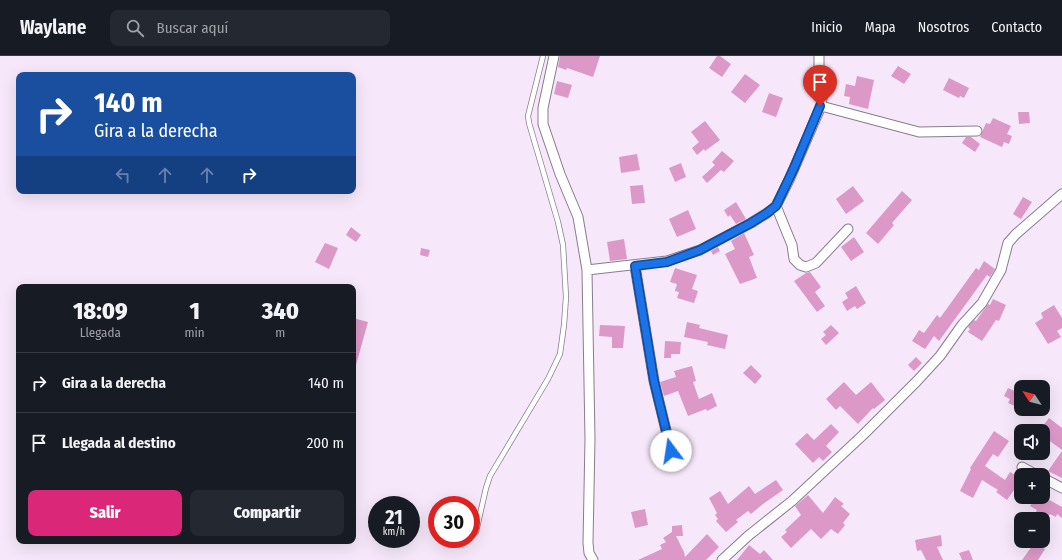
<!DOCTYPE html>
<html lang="es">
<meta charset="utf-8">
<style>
:root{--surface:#171b24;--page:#242831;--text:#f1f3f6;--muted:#9ea1a6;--line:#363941;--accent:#db2777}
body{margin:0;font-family:"Fira Sans Condensed",sans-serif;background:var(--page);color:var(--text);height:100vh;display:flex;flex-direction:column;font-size:15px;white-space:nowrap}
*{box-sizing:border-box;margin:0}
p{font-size:13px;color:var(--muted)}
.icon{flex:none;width:22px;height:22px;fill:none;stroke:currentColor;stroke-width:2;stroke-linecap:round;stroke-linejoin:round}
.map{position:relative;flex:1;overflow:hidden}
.sheet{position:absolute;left:16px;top:228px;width:340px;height:260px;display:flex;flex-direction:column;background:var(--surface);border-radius:8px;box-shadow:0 4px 16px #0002}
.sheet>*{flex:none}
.hud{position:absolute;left:16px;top:16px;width:340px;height:122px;border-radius:8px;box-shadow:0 4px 16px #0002;background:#1a4fa0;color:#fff;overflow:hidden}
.needle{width:26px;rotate:306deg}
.fabs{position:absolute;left:1014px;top:324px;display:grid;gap:8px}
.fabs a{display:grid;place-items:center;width:36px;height:36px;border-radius:8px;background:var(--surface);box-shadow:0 4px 16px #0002;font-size:20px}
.speed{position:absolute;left:368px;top:440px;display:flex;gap:8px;font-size:20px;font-weight:700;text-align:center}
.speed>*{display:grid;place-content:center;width:52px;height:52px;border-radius:50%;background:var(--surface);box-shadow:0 4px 16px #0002;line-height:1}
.speed small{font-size:10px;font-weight:400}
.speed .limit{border:6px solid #d22;background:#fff;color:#111}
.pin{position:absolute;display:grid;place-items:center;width:34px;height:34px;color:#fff;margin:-41px -17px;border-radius:50% 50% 50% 0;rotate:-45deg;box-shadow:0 0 4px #0007}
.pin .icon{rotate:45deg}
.me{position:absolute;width:44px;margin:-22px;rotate:346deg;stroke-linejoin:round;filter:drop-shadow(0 0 3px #0008)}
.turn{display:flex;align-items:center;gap:14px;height:84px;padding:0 12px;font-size:18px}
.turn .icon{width:52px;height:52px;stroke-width:2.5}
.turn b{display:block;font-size:28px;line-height:34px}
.lanes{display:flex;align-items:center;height:38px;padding:0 12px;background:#0003;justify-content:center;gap:20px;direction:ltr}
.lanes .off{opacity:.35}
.eta{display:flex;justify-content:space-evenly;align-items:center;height:68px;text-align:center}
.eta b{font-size:24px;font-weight:800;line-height:28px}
.primary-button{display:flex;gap:8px;margin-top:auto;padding:8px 12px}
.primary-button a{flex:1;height:46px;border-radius:8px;background:var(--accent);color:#fff;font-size:16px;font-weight:800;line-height:46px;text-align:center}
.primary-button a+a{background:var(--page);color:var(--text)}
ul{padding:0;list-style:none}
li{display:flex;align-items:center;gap:12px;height:60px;padding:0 12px;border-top:1px solid var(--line)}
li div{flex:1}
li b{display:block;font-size:15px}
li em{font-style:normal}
header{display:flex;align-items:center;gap:24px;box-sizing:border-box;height:56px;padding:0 20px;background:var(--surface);border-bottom:1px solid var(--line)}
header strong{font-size:19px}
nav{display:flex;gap:22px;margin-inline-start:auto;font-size:14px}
.search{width:280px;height:36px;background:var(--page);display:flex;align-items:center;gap:10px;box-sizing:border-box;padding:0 14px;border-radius:8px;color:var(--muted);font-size:15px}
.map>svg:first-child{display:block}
.building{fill:#dc99c8}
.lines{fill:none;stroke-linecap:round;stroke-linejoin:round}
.lane-casing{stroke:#887d8c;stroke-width:6}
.street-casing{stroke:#887d8c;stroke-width:11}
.lane{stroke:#fff;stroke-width:4.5}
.street{stroke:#fff;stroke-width:9}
.route-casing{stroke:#114b97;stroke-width:10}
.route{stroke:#1a73e8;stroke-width:7}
</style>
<header>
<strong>Waylane</strong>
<div class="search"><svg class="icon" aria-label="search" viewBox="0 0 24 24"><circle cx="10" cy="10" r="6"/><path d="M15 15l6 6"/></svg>Buscar aquí</div>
<nav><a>Inicio</a><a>Mapa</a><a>Nosotros</a><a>Contacto</a></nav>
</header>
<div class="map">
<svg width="1062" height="504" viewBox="0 0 1062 504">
<rect width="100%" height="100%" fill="#f6e8fa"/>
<!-- building -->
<path class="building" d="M560,0h40l-7,21 -26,-9 -1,2 -8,-3z
M717,0h3l11,8 -9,13 -13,-9z
M898,10l13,8 -7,10 -13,-8z
M745,18l15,11 -15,18 -14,-11z
M857,20l17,4 -6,29 -19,-5 1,-7 -6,-1 2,-12 9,2z
M949,22l20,10 -5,10 -4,-2 -1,2 -16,-8z
M557,25l15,4 -4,13 -14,-4z
M769,37l14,5 -7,19 -14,-5z
M1018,56h11l1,11 -11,1z
M993,62l18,8 -4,8 5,2 -3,8 -5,-2 -2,5 -22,-10 6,-14 4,1z
M705,65l15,19 -15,11 -1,-2 -7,6 -5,-7 7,-6 -8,-10z
M966,81h5l9,7 -5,8 -13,-9z
M722,95l12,10 -10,11 -3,-2 -14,13 -5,-6 13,-12 -3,-3z
M637,98l3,16 -19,3 -2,-16z
M681,107l5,14 -11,5 -6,-14z
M643,129l2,18 -13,1 -2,-18z
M853,130l11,15 -18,13 -10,-15z
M902,135l10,9 -20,23 2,2 -16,19 -12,-11z
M1023,141l9,5 -11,17 -8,-5z
M736,146l10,17 -10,5 -6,-9 -2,2 -4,-7z
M688,154l8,19 -19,8 -8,-18z
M351,171l10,8 -5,7 -10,-7z
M744,177l10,22 -5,2 8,21 -17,6 -15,-30 10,-5 -4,-8z
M854,181l10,15 -13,9 -10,-14z
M624,183l3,20 -17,2 -3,-19z
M325,187l13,5 -9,21 -14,-7z
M718,191l2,4 -7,4 -2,-4z
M421,192l9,2 -2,7 -8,-2z
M984,205l11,8 -5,8 -3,-2 -48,66 -5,-5 -9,13 -13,-8 7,-11 5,3 13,-18 3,3 36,-50 3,2z
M675,212l22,7 -5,14 6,2 -4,12 -17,-5 2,-6 -4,-1 2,-7 -7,-2z
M810,216l11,15 -6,5 10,14 -8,6 -23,-31 12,-8z
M856,230l10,17 -9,6 -2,-3 -8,5 -5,-9 6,-4 -3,-5z
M993,243l13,6 -7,16 -3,-1 -14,21 -14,-9 2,-3 -2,-2 6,-7 2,1 12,-17 2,1z
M1054,249l8,13v10l-5,3 4,6 -13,7 -13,-21 8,-5 -2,-5z
M353,262l15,4 -12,43h-3z
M687,266l13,3 -1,3 29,7 -3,14 -18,-4 1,-3 -24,-5z
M600,269l25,1 -2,22h-11v-11l-13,-1z
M831,269l8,8 -13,12 -5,-6 5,-4 -3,-3z
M665,285l16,1 -1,12h-9v4h-7z
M916,301l6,6 -8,8 -6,-6z
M751,309l11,11 -7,8 -12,-11z
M692,310l4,15 -3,1 6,17 13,-6 5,13 -10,5 -1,-2 -18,7 -10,-25 -14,5 -4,-14 16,-5 -2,-6z
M844,326l12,13 15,-13 14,18 -11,9 -1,-1 -15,16 -18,-18 -4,4 -10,-11z
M1008,332l13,6v10l-2,4 -11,-5 2,-4 -6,-3z
M1049,362l13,10v22l-19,-14v-5h-4z
M831,368l8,8 -13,14 6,6 -9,9 -4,-4 -6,6 -18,-19 12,-11 7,7z
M994,375l15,10 -11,16 -5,-3 -8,12 20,14 5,-8 11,7v5l-5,8 -2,-2 -7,10 -11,-8 2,-2 -16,-10 -9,18 -13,-7 11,-22 -1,-1z
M1062,395v27l-14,-7z
M776,424l7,10 -20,14 -12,10 -3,-3 -12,9 2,2 -12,10 -10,-11 2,-2 -3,-4 2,-2 -8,-15 11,-7 8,13 21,-18 6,8z
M808,439l15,18 12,-16 9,7 -3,2 9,8 -7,9 2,2 -7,9 -7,-5 -10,10 -10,-10 -20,19 -10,-11 6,-5 -2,-2 16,-15 -6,-9z
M1022,441h22l18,10v11l-5,-4 -1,3 -6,-3 -3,5h-15l5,-9 -7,-4 2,-3z
M645,453l3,16 -13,3 -4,-16z
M682,469l1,11h-7l8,16 1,5 22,-23 12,13 -13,13h-68l24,-11 -2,-4 6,-3 -3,-4 9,-6v-6z
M941,479l1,11 -5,1 6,13h-17l-5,-10 -4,1 -2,-11z
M1035,486l10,7 -7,11h-16z
M749,489l11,9 4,-4 9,10h-36z
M969,494l4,10h-11l-3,-7z"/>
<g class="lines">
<defs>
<path id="lane" d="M476,476l10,-44 4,-12 58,-97 12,-25 4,-29 2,-28 -3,-52 -5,-23 -29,-99 -1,-7 15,-60"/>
<path id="street" d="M554,0l-11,52v16l17,50 18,43 9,53 3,169 -2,104 1,10 4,7
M821,50l98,26 58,-1
M776,150l16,39 2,14 6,6 6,2 10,-4 32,-34
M635,210l19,115 17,70
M587,214l80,-9 33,-11 51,-27 16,-10 9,-7 13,-26 32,-74 3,-23 -5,-15v-12
M1022,411l15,8
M1043,422l19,10
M722,504l26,-24 44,-35 71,-66 54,-54 23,-25 22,-31 20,-22 19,-33 7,-27 8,-9 46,-40"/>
</defs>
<!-- lane casing -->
<use href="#lane" class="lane-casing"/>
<!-- street casing -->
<use href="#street" class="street-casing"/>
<!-- lane -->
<use href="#lane" class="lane"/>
<!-- street -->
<use href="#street" class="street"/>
</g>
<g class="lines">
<defs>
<path id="route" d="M671,395l-17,-70 -19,-115 32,-4 33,-12 51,-27 16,-10 9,-7 18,-38 26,-62"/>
</defs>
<!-- route casing -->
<use href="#route" class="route-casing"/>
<!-- route -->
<use href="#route" class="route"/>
</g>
</svg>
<div class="fabs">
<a><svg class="needle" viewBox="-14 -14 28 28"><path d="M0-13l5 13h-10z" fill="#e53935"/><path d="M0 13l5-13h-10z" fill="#9ea1a6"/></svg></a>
<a><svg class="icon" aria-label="sound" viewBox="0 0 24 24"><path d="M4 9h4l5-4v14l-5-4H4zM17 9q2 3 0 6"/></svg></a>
<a>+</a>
<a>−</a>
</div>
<div class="speed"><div>21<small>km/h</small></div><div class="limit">30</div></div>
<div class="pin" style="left:820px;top:50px;background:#d93025"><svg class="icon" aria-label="arrive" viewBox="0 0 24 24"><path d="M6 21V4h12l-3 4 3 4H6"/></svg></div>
<svg class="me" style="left:671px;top:395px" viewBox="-20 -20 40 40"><circle r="19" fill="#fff"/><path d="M0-13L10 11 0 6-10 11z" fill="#1a73e8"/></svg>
<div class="hud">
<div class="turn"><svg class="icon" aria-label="right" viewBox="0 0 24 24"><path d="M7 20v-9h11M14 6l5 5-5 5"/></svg><div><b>140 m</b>Gira a la derecha</div></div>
<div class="lanes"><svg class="icon off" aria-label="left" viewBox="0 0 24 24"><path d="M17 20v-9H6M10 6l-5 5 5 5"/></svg><svg class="icon off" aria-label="ahead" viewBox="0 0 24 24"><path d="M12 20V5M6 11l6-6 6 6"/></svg><svg class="icon off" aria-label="ahead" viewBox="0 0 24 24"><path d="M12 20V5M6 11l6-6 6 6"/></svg><svg class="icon" aria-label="right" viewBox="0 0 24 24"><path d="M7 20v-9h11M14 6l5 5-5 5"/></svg></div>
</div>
<section class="sheet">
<div class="eta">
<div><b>18:09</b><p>Llegada</p></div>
<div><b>1</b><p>min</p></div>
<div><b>340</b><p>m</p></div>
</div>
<ul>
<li><svg class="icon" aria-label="right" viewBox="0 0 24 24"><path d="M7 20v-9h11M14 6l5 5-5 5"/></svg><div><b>Gira a la derecha</b></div><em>140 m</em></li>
<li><svg class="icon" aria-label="arrive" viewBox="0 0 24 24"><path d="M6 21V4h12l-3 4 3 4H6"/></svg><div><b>Llegada al destino</b></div><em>200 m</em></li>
</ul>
<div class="primary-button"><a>Salir</a><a>Compartir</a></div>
</section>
</div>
